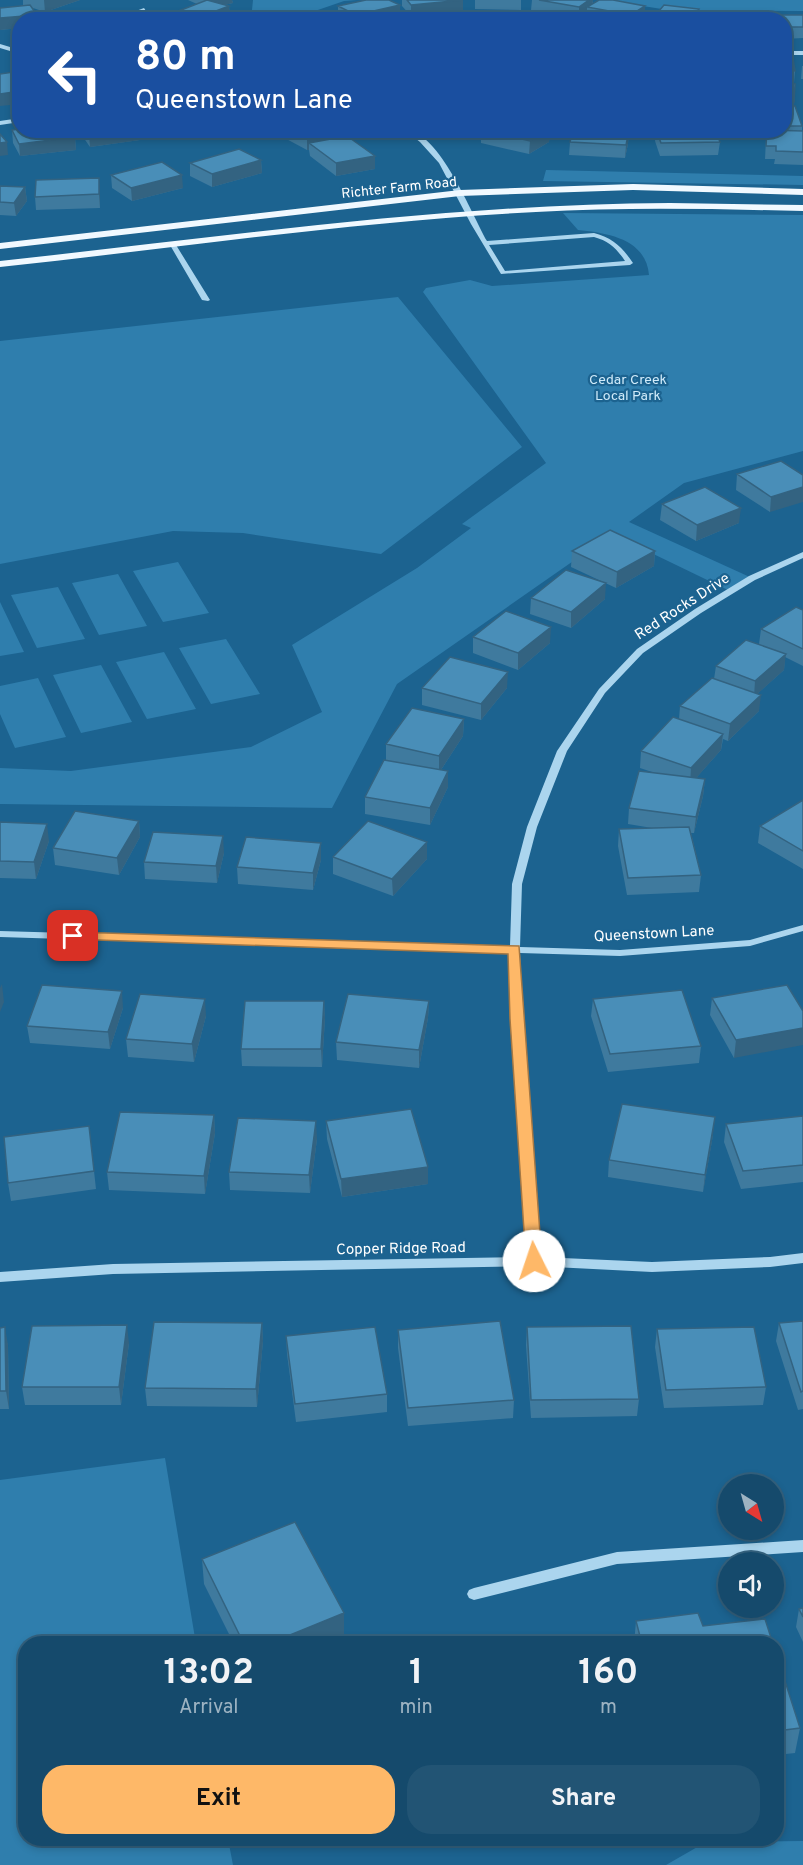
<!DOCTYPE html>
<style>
:root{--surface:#154a6c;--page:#225474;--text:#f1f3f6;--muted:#9db3c2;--line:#34627f;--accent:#feb868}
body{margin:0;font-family:Overpass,sans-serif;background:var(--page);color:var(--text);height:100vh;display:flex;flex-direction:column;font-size:22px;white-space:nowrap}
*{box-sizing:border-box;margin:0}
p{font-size:20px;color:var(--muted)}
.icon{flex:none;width:33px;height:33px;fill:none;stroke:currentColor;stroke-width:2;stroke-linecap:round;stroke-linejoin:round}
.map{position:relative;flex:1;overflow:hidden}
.panel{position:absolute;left:18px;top:1636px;width:766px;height:210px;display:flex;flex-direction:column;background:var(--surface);border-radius:24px;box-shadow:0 3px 9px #0003,0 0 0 2px var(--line)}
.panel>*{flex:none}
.banner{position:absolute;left:12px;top:12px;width:780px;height:126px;border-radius:24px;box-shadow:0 3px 9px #0003,0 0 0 2px var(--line);background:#1a4fa0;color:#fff;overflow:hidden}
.needle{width:39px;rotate:143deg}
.fabs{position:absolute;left:718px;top:1474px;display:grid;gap:12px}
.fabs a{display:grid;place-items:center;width:66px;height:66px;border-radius:50%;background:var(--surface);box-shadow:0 3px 9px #0003,0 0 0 2px var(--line);font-size:30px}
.pin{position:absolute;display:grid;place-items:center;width:51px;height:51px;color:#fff;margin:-26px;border-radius:12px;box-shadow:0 3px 9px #0006}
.me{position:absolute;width:66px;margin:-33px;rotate:356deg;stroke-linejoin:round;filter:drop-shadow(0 0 4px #0008)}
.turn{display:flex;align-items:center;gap:21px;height:126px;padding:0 24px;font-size:27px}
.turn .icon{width:78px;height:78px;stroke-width:2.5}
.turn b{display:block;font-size:42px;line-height:51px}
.eta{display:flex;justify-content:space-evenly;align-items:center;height:102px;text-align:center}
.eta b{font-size:36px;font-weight:700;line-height:42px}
.primary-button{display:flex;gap:12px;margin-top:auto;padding:12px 24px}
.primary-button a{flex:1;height:69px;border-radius:24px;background:var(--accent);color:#111;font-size:24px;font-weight:700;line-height:69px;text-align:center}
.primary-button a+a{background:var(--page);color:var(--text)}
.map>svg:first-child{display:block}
.green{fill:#2f7ead}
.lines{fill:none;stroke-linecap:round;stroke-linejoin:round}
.minor{fill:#abd5ee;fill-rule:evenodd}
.major{fill:#f1f9ff;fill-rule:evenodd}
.wall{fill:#3f7a9e}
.shaded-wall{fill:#336381}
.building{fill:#498eb8;stroke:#336381;stroke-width:1.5}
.route{fill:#feb868;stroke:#a57844;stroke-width:1.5}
.labels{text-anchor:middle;stroke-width:4.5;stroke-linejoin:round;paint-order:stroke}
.far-street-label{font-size:14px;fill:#fff;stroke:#1c6390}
.far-park-label{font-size:14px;fill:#d0ebfa;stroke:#1c6390}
.street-label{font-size:15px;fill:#fff;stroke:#1c6390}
</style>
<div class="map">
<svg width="803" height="1865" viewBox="0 0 803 1865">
<rect width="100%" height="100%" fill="#1c6390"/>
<!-- green -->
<path class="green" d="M253,0h104l-13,1 -32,11 19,7h-22l-10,-3 -12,3 -36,1z
M605,0h198v11l-135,-1z
M546,170l257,6v9l-260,-4z
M563,213l240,2v236l-119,32 -55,39 123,56 -22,13 -118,-57 -215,150 -65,124 -332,-4v-36l71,3 180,-24 71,-35 -30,-67 125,-77 54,-40 -9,-4 84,-61 -123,-171 3,-4 44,-8 22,6 157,-11c-3,-36 -41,-42 -71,-45z
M398,297l124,150 -141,107 -138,-21 -70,-2 -173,33v-223z
M178,562l31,51 -46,9 -30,-51z
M118,574l29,52 -48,9 -27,-52z
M58,587l27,52 -48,9 -26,-53z
M0,602l24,50 -24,4z
M226,639l34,55 -49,10 -32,-56z
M164,652l32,57 -49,10 -31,-57z
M101,665l31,57 -51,11 -28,-58z
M38,678l28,59 -51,11 -15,-34v-28z
M165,1458l31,186h-170v195h202l5,26h-233v-385z
M803,1841v24h-137l40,-23z"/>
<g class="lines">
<!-- minor -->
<path class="minor" d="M144,8l2,3 -25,9h-9z
M0,44l20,6v4l-20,-6z
M784,51h19v4h-19z
M20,118v4l-20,3v-4z
M405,130c34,0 67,85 82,111l107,-8c19,5 28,14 39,30l-3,2 -129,9 -30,-50 -32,-61 -19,-21zM594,237c15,4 23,12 31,24l-120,10 -16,-26z
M173,243l3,2 34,55 -2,1 -6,-1 -32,-55z
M803,552v6l-48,22 -54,33 -58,40 -38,40 -38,58 -30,76 -15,57 -2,63 100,3 130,-10 53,-15v6l-53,15 -130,10 -100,-3 2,66 18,238 112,5 118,-5 33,-4v10l-33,4 -118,5 -118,-6 -421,8 -113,8v-10l113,-8 415,-7 -16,-238 -2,-66 -510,-16v-6l510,15 2,-62 15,-57 30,-76 42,-62 38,-40 58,-40 54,-33z
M803,1540v12l-186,12 -143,36 -5,-2 -2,-4 2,-4 5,-2 143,-36z"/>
<!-- major -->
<path class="major" d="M633,184l170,5v6l-170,-5 -173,6 -460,53v-6l460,-53z
M670,203l133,2v6c-89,-2 -178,-4 -267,1 -179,9 -358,36 -536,55v-6c223,-24 445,-57 670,-58z"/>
</g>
<!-- wall -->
<path class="wall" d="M23,0h57l-35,12 -12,-4 4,7v5h-17v8l-20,2 23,-24z
M188,0h44l1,3 -9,2 5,1 1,12 -5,2h-49v-8l21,-8z
M402,0h61v12l-52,4 -9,-10z
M475,0h46v10l-46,-1z
M532,0h61v4l52,13 -3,3h-53l-2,-1v-7l-8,6 -48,-8z
M338,6l62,11 -12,3h-46l-4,-2z
M777,15h26v23l-19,1v-19h-8z
M784,59l11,12 -1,12h-10z
M802,66h1v13h-2z
M784,83l11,1 -1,22 8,20v5h1v34l-29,-1 1,-5h-10l1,-20h-15l-1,-5v-4h34z
M12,130l63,7 1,13 -56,6 -7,-13z
M80,130h66l1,9 -57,8 -9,-13z
M153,130h64v1l-53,9z
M277,130h63v7l35,19v13l-39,7 -26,-20 -1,-6h-2l-30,-16z
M481,130h69l-1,12 -20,12 -48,-11z
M656,130h59l5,12 -2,13 -58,1 -5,-15z
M629,131l-1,13 -3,14 -56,-3 1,-13z
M261,160l1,13 -50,14 -22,-11v-13z
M111,175l72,13 -51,13 -20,-13z
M0,186l25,1 2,14 -11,15 -16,-1z
M100,191v17l-64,2 -1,-13z
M737,474l66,1 -33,37 -34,-22z
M662,504l77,19 -43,18 -36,-21z
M572,551h83l-1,15 -38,22 -45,-21z
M531,598l74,1 -34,29 -41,-14z
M803,610v56l-18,-9 -1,13 -27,24 2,17 -31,30 -5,-2 -2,11 -25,28 9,1 -2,17 -9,37h-3l10,42 -2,17 -72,3 -9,-49 1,-17 33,-1 -24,-4 1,-16 23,-36 -12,-4 1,-17 38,-32 1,-13 34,-27 2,-13 43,-22 2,-15z
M473,637l77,6 -32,27 -45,-17z
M422,688h85l-26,32 -59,-15z
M464,719l-1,17 -22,34 7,17 -18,38 -65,-11v-17l21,-36v-17z
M803,800v69l-45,-26 2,-17z
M139,821l1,16 -21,38 -64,-10 -2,-17z
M0,822l49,19 -13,38 -36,-1z
M321,843v17l-8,30 -75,-6 -1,-17z
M224,853l-7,30 -72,-4 -1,-17z
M333,857l94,2 -34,37 -60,-22z
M712,998l91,13 -69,47 -24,-43z
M593,999l108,47 -2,17 -91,9 -17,-56z
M324,1001l1,17 -3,49 -80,-1 -1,-17z
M429,1001l-1,17 -9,50 -82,-8 -1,-18z
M123,1008l-13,41 -80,-6 -3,-17z
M206,1016l-12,46 -66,-5 -2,-18z
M214,1115l1,18 -10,61 -96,-4 -2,-18z
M803,1116v66l-62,7 -17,-47 2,-18z
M326,1121l102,46v17l-86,13 -15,-58z
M89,1126l7,63 -85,12 -3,-18z
M713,1135l-10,57 -95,-15 1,-17z
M317,1139l-7,54 -80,-3 -1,-18z
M803,1321v88l-5,1 -22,-69 3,-18z
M262,1323l1,18 -6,66 -110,-1 -2,-18z
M527,1327l112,72 -2,17 -106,2 -5,-73z
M0,1328l8,17 1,64h-9z
M657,1329l109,58 -3,18 -99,3 -9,-61z
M398,1330l116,70 -1,18 -105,8 -10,-78z
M286,1336l101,58v18l-91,10 -9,-68z
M129,1343l-8,62h-96l-3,-18z
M202,1559l142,79 -14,6h-96l-30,-60z
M803,1608v34l-7,-15 3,-18z
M636,1621l67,5 70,18h-139z
M777,1656l23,72 -5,25 -18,2z"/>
<!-- shaded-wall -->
<path class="shaded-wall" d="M44,0h36l-35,12z
M206,0h26l1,3 -26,6z
M463,0v12l-52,4v-11z
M589,0h4l-1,8 -5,-1v5l-8,6v-11z
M400,5v12l-12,3h-32v-5z
M229,6l1,12 -5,2h-27v-2z
M645,6v11l-3,3h-11v-5z
M37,15v5h-17v8l-20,2v-12z
M20,91v13l-20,2v-12z
M115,130h31l1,9 -57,8 -1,-13z
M163,130h54v1l-53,9z
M333,130h7v12l-31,1v7h-2v-13z
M549,130h1l-1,12 -20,12 1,-13z
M629,131l-1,13 -3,14 1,-13z
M75,137l1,13 -56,6 -1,-12z
M7,142l1,13 -8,1v-13z
M375,156v13l-39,7v-13z
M261,160l1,13 -50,14v-13z
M182,175l1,13 -51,13 -1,-13z
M99,178l1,13v17l-1,-14z
M25,187l2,14 -11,15 -2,-13z
M803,487v15l-33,10 1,-15z
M741,508l-2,15 -43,18 1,-16z
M655,551l-1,15 -38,22 1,-16z
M606,583l-1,16 -34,29v-16z
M551,627l-1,16 -32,27v-17z
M786,654l-2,16 -30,27 1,-16z
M508,672l-1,16 -26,32v-16z
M761,695l-2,16 -31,30 2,-17z
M464,719l-1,17 -24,37v-17z
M723,734l-2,16 -31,35 1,-17z
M448,771v16l-18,38v-17z
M705,779l-2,17 -9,37 2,-16z
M139,821l1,16 -21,38 -2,-17z
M47,824l2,17 -13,38 -2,-17z
M223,836l1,17 -7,30 -1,-17z
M427,842v17l-34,37 -1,-17z
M321,843v17l-8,30v-17z
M2,984l2,18 -4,10v-24z
M122,991l1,17 -13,41 -2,-17z
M205,999l1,17 -12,46 -2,-18z
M324,1001l1,17 -3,49 -1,-18z
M429,1001l-1,17 -9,50v-18z
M803,1028v17l-69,13 2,-18z
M214,1115l1,18 -10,61 -1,-18z
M715,1117l-2,18 -10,57 2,-17z
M316,1121l1,18 -7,54 -1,-18z
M428,1167v17l-86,13 -1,-18z
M262,1323l1,18 -6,66 -1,-18z
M127,1325l2,18 -8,62 -2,-18z
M5,1327l3,18 1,64 -3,-18z
M344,1613v25l-14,6h-62z"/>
<!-- building -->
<path class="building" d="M207,0l22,6 -31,12 -22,-6z
M366,0h23l11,5 -44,10 -18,-9z
M407,0h56l-52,5z
M539,0h50l-10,7z
M599,0h14l32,6 -14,9 -44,-8z
M30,5l7,10 -37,3v-10z
M664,5l35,4 -3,4 9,1 -4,6h-33l-15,-2z
M718,13l49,1 1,6h-50z
M317,15l15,5h-27z
M777,15h26v12h-19v-7h-6z
M163,16l7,4h-21z
M784,59h9l2,12 -11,-1z
M20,71v20l-20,3v-20z
M784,83l11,1 -1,18h-10z
M784,106h11l7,20h-18z
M20,129v1h52l3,7 -56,7 -7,-14z
M86,130h29l-26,4z
M294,130h39l-26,7z
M484,130h65l-19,11z
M573,130h38l18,1 -3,14 -56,-3z
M656,130h59l5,12 -59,1z
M767,130l36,1v21l-27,-1v-5h-10z
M0,134l7,8 -7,1z
M347,136l28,20 -39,7 -27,-20z
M239,149l22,11 -49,14 -22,-11z
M162,162l20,13 -51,13 -20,-13z
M99,178v16l-64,3 1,-17z
M0,186l25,1 -11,16 -14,-1z
M781,461l22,14v12l-32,10 -34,-23z
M705,487l36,21 -44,17 -35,-21z
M610,530l45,21 -38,21 -45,-21z
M566,570l40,13 -35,29 -40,-14z
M796,607l7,3v39l-42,-20z
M506,611l45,16 -33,26 -45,-16z
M746,640l40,14 -31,27 -39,-15z
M450,657l58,15 -27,32 -59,-16z
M712,678l49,17 -31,29 -50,-18z
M412,708l52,11 -25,37 -53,-12z
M673,717l50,17 -32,34 -50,-17z
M384,760l64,11 -18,37 -65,-11z
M639,771l66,8 -9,38 -67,-9z
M803,800v51l-43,-25z
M75,811l64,10 -22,37 -64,-10z
M368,821l59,21 -35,37 -59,-22z
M0,822l47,2 -13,38 -34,-1z
M689,827l12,48 -73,3 -9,-49z
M153,832l70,4 -7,30 -72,-4z
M246,837l75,6 -8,30 -76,-6z
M42,985l80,6 -14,41 -81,-6z
M787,985l16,26v17l-67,12 -24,-42z
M682,990l19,56 -91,8 -17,-55z
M140,994l65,5 -13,45 -66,-5z
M348,994l81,7 -10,49 -83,-8z
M245,1001h79l-3,48h-80z
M622,1104l93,13 -10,58 -96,-15z
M411,1109l17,58 -87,12 -15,-58z
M120,1112l94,3 -10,61 -97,-4z
M803,1116v49l-60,6 -17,-47z
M238,1118l78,3 -7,54 -80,-3z
M89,1126l5,45 -86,12 -4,-46z
M500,1321l14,79 -106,8 -10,-78z
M803,1321v70l-2,1 -22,-69z
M154,1322l108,1 -6,66 -111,-1z
M127,1325l-8,62h-97l10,-61z
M631,1326l8,73 -108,1 -4,-73z
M5,1327l1,64h-6v-63z
M375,1327l12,67 -92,10 -9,-68z
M754,1327l12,60 -100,3 -9,-61z
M295,1522l49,91 -76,31h-24l-42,-85z
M803,1608v9l-4,-8z
M698,1613l5,13 62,-7 8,25h-131l-6,-23z
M777,1656l23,72 -23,3z"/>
<!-- route -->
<path class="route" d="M73,932l446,14 23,315 -2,4h-12l-2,-4 -16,-242 -2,-65 -440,-15 -2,-3z"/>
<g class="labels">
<!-- far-street labels -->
<g class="far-street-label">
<text transform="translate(399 187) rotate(-6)" y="5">Richter Farm Road</text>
</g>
<!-- far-park labels -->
<g class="far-park-label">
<text x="628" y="384">Cedar Creek<tspan x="628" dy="16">Local Park</tspan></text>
</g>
<!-- street labels -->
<g class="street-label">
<text transform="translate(682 606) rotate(-33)" y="5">Red Rocks Drive</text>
<text transform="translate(654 933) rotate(-3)" y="5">Queenstown Lane</text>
<text transform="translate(401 1248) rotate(-1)" y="5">Copper Ridge Road</text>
</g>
</g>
</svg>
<div class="fabs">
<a><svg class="needle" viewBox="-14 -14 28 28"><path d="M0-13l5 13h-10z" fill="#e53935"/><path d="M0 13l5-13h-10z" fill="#9db3c2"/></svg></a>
<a><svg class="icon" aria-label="sound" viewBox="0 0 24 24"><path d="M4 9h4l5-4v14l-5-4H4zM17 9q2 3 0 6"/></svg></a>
</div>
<div class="pin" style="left:73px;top:936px;background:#d93025"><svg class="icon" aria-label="arrive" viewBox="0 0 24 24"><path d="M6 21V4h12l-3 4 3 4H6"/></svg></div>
<svg class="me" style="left:534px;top:1261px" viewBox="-20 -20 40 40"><circle r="19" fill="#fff"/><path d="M0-13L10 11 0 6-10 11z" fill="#feb868"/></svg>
<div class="banner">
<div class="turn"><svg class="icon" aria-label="left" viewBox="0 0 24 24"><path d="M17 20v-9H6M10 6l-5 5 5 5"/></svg><div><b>80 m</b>Queenstown Lane</div></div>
</div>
<section class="panel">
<div class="eta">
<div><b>13:02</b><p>Arrival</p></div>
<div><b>1</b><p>min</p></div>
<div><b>160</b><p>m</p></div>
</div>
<div class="primary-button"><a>Exit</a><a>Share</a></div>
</section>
</div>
